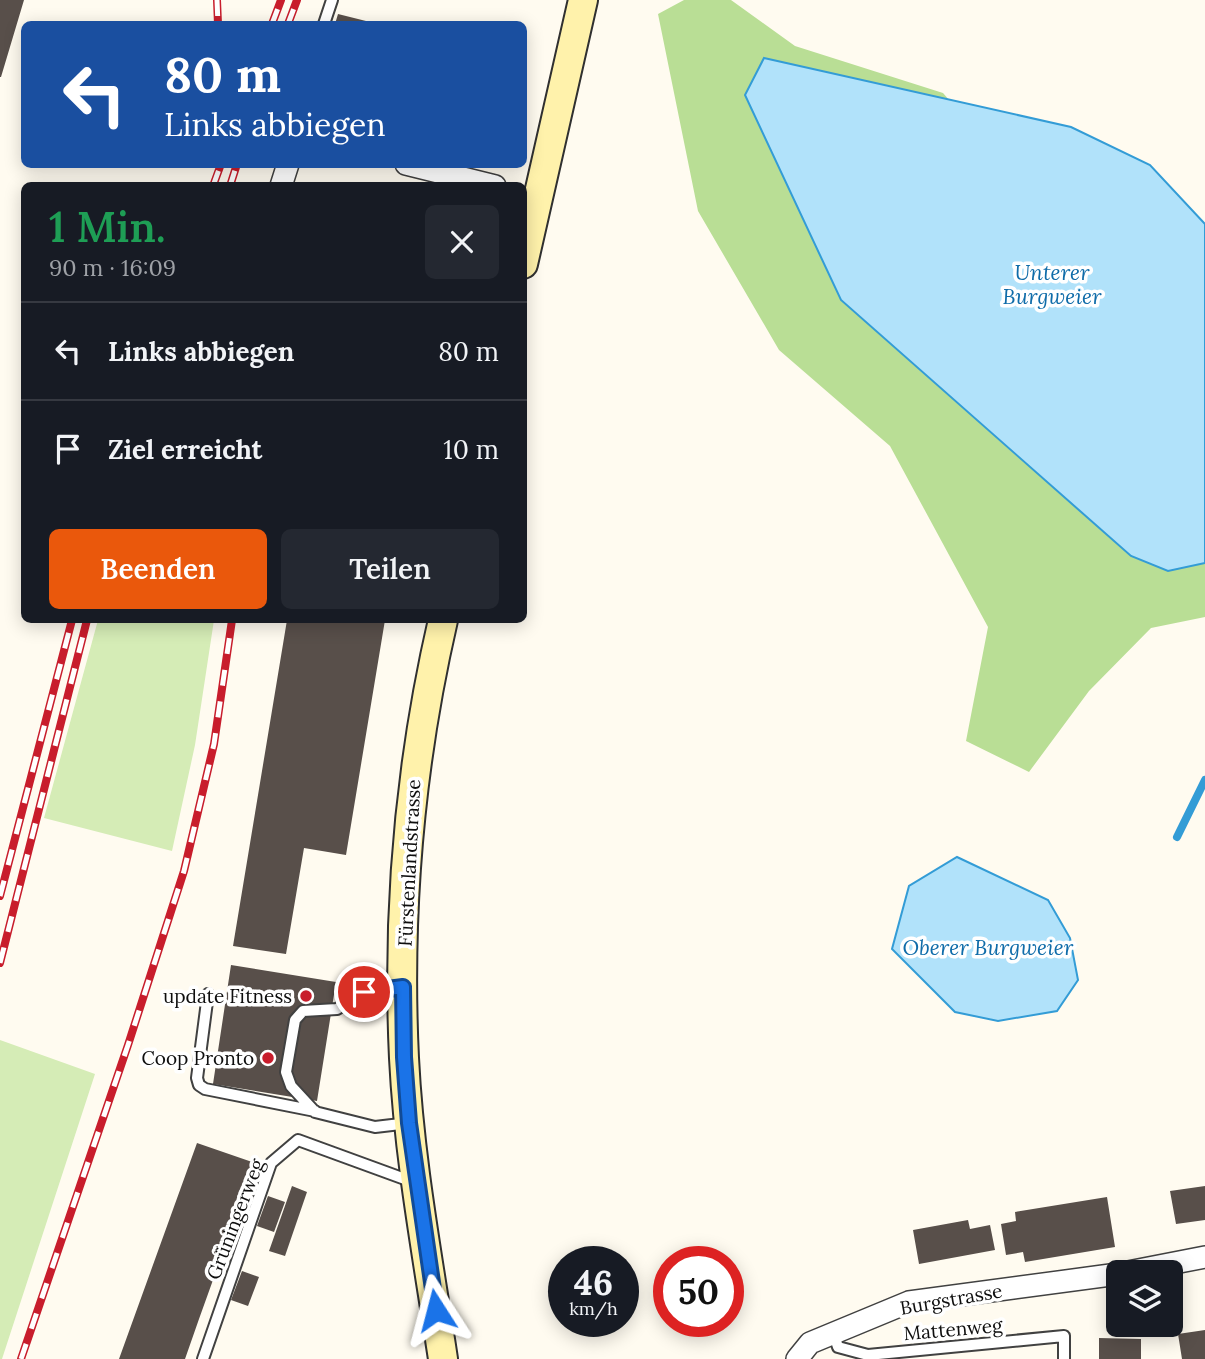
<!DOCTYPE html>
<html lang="de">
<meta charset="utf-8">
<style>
:root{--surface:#171b24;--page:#242831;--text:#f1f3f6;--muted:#9ea1a6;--line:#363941;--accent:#ea580c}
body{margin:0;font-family:Lora,serif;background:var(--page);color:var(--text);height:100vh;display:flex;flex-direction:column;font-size:26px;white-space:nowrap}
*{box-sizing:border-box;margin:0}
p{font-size:23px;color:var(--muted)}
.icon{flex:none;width:38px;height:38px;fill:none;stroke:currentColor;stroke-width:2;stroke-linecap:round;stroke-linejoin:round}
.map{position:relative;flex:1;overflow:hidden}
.sheet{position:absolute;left:21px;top:182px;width:506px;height:441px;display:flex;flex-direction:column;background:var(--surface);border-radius:10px;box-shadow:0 4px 18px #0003}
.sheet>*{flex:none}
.banner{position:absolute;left:21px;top:21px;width:506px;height:147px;border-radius:10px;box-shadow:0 4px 18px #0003;background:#1a4fa0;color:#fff;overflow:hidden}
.controls{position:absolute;left:1106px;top:1260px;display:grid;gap:14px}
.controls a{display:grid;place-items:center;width:77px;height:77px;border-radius:10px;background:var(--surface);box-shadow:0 4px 18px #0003;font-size:35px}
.speed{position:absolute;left:548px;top:1246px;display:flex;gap:14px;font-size:35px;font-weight:700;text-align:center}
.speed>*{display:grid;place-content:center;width:91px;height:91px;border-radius:50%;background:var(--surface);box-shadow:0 4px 18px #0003;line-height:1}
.speed small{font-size:18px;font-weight:400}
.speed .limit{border:10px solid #d22;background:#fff;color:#111}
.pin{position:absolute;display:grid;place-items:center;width:60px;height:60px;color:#fff;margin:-30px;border:4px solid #fff;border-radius:50%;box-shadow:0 2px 7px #0007}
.me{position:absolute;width:77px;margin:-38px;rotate:351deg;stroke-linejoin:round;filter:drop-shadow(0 0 5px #0008)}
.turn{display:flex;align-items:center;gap:24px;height:147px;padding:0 28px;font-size:32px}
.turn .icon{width:91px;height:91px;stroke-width:2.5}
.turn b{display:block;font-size:49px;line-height:60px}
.round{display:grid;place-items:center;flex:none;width:74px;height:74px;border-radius:10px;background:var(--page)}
.summary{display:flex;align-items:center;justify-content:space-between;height:119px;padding:0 28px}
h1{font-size:42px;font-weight:600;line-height:52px;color:#1e9e55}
.primary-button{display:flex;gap:14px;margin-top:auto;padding:14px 28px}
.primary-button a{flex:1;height:80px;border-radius:10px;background:var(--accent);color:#fff;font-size:28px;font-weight:600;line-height:80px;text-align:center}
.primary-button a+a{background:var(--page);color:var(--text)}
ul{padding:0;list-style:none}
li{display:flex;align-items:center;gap:21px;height:98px;padding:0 28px;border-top:2px solid var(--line)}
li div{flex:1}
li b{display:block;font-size:26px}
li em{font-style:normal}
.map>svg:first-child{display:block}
.green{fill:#d5ecb6}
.forest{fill:#b9de95}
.water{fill:#b1e2fa;stroke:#339cd6;stroke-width:2}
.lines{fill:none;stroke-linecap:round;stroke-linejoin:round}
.stream{stroke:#339cd6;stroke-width:8}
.building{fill:#584f4a}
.service-casing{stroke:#414141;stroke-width:14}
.minor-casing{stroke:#414141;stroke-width:24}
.secondary-casing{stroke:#303030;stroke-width:32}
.service{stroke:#fff;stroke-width:10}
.minor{stroke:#fff;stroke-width:21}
.secondary{stroke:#fff2ab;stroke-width:28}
.rail-casing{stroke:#c81d2c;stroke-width:8}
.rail{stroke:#fff;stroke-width:5;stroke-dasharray:16;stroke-linecap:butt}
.route-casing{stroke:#114b97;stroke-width:18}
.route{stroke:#1a73e8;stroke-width:12}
.poi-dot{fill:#c81d2c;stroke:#fff;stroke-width:2.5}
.labels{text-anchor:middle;stroke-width:7;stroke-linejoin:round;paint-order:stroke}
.street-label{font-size:19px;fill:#0e0e0e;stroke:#fff}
.poi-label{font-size:19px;fill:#0e0e0e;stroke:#fff;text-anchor:end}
.water-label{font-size:21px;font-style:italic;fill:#0f6ca9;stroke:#fff}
</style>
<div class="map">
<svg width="1205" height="1359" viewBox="0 0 1205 1359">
<rect width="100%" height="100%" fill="#fffbf0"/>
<!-- green -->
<path class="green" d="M98,620h116l-19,125 -23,106 -128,-33z
M0,1040l95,34 -93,285h-2z"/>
<!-- forest -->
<path class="forest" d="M684,0h47l64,46 148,47 7,8 -186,-43 404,513 37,-8v54l-54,11 -62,63 -60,81 -63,-31 22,-114 -98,-181 -111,-96 -81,-139 -40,-197z"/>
<!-- water -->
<path class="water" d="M764,58l307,69 79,38 55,59v339l-37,8 -37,-15 -290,-256 -96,-205z
M957,857l91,43 22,38 8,42 -21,31 -59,10 -43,-9 -63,-63 17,-63z"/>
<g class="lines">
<!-- stream -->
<path class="stream" d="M1177,837l28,-57"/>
</g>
<!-- building -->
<path class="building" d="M0,0h24l-23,77h-1z
M338,14l40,10h-43z
M287,620h98l-39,235 -42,-7 -18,106 -53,-8z
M231,965l105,17 -19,119 -104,-17z
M197,1143l58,20 -56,156 -14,40h-66z
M292,1186l15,6 -22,64 -16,-5z
M1205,1186v34l-29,4 -6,-33z
M268,1196l17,6 -11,30 -17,-6z
M1107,1197l8,50 -90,15 -2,-10 -17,3 -5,-31 15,-3 -1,-9z
M968,1220l2,9 20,-4 5,25 -76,14 -6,-34z
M242,1271l17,6 -11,29 -17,-6z
M1205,1330v29h-23l-4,-25z
M1099,1338l42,1v20h-42z"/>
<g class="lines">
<defs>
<path id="service" d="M324,24l8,-24
M400,987l-36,5 -27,17 -34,2 -8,9 -9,52 5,14 24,26 60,15 34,-4
M208,994l-11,84 2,7 6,4 110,22
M833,1332l5,15 30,8 196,-19v23
M203,1359l68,-196 27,-23 115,42"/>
<path id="minor" d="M406,164l89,22
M281,186l7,-22
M1128,1272l77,-15
M797,1359l13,-16 99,-41 209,-28"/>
<path id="secondary" d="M523,264l60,-264
M443,620c-33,143 -46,291 -39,438 5,101 24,201 39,301"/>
</defs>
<!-- service casing -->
<use href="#service" class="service-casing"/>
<!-- minor casing -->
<use href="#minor" class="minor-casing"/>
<!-- secondary casing -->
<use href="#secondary" class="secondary-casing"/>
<!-- service -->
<use href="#service" class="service"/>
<!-- minor -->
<use href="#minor" class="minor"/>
<!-- secondary -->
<use href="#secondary" class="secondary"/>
<defs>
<path id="rail" d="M217,0l1,24
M272,24l9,-24
M288,24l9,-24
M213,186l8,-22
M230,186l7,-22
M0,896l72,-276
M0,963l87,-343
M21,1359l107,-314 56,-174 30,-127 18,-124"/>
</defs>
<!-- rail casing -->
<use href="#rail" class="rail-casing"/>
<!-- rail -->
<use href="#rail" class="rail"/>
</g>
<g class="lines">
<defs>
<path id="route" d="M364,992l39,-5 1,70 5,66 27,187"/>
</defs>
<!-- route casing -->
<use href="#route" class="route-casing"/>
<!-- route -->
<use href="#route" class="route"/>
</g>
<!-- markers -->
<g class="poi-dot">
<circle cx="306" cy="996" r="7"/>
<circle cx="268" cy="1058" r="7"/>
</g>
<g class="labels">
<!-- street labels -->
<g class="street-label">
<text transform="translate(409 863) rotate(-87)" y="7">Fürstenlandstrasse</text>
<text transform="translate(235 1219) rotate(-69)" y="7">Grüningerweg</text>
<text transform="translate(951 1299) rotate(-10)" y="7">Burgstrasse</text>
<text transform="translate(953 1329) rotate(-5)" y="7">Mattenweg</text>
</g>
<!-- poi labels -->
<g class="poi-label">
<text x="292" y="1003">update Fitness</text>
<text x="254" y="1065">Coop Pronto</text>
</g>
<!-- water labels -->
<g class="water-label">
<text x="1052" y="280">Unterer<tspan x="1052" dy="24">Burgweier</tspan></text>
<text x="988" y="955">Oberer Burgweier</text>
</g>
</g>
</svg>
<div class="controls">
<a><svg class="icon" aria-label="layers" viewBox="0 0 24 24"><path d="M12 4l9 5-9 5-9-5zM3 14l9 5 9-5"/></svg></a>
</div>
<div class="speed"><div>46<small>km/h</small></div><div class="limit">50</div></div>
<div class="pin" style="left:364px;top:992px;background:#d93025"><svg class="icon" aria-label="arrive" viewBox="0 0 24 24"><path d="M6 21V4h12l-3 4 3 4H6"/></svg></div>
<svg class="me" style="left:436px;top:1310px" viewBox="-20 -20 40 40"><path d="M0-17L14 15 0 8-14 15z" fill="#1a73e8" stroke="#fff" stroke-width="4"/></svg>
<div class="banner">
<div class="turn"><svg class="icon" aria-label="left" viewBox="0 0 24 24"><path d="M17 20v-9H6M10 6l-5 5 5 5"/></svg><div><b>80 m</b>Links abbiegen</div></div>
</div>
<section class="sheet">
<div class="summary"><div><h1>1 Min.</h1><p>90 m · 16:09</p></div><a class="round"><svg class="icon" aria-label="close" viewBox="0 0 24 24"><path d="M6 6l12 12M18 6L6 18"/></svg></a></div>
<ul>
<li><svg class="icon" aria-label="left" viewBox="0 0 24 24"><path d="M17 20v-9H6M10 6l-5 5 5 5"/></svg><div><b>Links abbiegen</b></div><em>80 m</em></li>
<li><svg class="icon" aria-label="arrive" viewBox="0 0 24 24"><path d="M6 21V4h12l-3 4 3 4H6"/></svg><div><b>Ziel erreicht</b></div><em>10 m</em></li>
</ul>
<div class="primary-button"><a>Beenden</a><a>Teilen</a></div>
</section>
</div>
